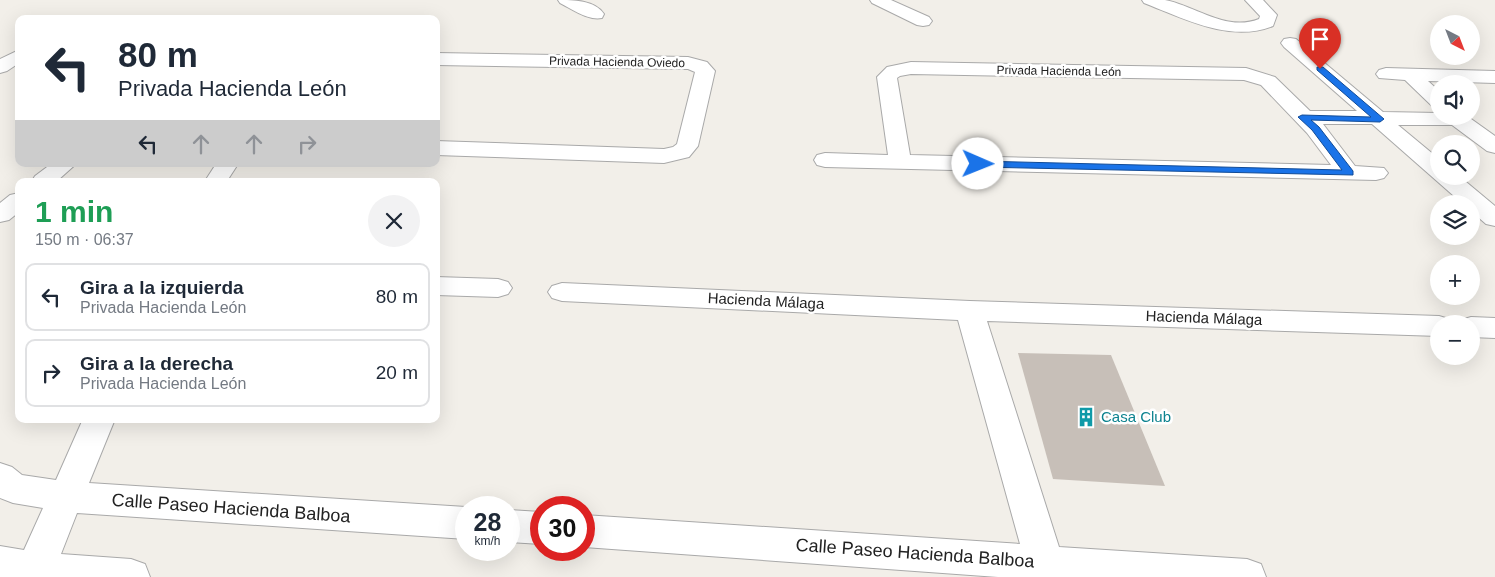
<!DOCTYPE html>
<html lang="es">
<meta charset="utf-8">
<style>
:root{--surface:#fff;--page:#f2f2f3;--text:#1f2937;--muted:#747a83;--line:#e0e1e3}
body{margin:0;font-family:Helvetica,sans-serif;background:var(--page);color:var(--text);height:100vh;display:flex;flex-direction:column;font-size:19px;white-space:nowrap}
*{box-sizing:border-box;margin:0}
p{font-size:16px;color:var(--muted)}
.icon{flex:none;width:28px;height:28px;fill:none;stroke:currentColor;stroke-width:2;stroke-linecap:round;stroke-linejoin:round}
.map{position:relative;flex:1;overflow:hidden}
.sheet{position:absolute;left:15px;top:178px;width:425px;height:245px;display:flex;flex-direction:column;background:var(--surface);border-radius:10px;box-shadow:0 5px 20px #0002}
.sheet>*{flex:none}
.top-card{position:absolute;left:15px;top:15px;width:425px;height:152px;border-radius:10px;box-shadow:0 5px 20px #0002;background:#fff;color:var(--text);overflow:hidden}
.needle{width:32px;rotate:138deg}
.tools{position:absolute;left:1430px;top:15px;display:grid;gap:10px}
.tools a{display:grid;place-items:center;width:50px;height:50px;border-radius:50%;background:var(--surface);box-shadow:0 5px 20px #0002;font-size:25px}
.speed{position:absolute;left:455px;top:496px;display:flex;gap:10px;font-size:25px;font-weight:700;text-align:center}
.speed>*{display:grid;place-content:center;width:65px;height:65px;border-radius:50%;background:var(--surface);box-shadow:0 5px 20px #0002;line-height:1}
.speed small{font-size:12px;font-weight:400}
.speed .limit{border:8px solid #d22;background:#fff;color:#111}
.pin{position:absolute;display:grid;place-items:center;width:42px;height:42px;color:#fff;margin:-51px -21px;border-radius:50% 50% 50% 0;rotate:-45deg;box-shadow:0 0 5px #0007}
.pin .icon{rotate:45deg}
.me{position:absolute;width:55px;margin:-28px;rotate:91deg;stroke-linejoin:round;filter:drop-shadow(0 0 4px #0008)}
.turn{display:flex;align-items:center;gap:18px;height:105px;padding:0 20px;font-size:22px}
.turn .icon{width:65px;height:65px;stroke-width:2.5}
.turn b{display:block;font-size:35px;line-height:42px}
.lanes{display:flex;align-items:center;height:48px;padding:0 20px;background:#0003;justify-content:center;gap:25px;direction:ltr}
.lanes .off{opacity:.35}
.round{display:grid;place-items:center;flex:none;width:52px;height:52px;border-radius:26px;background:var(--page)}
.head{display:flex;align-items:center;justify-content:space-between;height:85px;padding:0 20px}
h1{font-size:30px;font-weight:600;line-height:38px;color:#1e9e55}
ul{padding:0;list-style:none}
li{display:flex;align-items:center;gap:15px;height:68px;margin:0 10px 8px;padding:0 10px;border:2px solid var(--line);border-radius:10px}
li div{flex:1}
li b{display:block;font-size:19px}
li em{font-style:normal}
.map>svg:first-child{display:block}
.building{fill:#c7bfb8}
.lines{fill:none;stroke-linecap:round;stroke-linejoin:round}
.street-casing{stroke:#a9a9a9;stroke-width:2}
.street{fill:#fff;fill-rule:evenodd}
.route{fill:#1a73e8;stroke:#114b97}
.labels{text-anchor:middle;stroke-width:5;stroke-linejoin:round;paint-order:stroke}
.far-street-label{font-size:12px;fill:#222;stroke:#fff}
.street-label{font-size:15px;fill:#222;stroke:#fff}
.culture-label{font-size:15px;fill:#0d838f;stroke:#fff;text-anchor:start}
.near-street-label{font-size:18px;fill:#222;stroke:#fff}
</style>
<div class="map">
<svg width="1495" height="577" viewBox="0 0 1495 577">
<rect width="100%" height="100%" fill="#f2efe9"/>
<!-- building -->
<path class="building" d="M1018,353l93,2 54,131 -112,-7z"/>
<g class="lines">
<defs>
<path id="street" d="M558,0c15,0 37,0 46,14l-2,4c-14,3 -30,-9 -42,-15z
M870,0h21l38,17 3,4 -3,4 -6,1 -6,-1 -45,-22z
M1142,0c7,0 16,0 23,0 31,6 61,32 94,19l1,-3 -15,-16h18l14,15 -4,11c-43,17 -88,-7 -129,-23z
M1290,38l6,1 87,73 56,1v3h28l28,20v17l-8,-2 -35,-26h-54l41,34v17h20l36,30v20l-9,-2 -15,-13v-7h-8l-91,-80h-49l32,42 29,2 4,5 -4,5 -8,2 -551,-13 -8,-2 -3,-5 3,-5 8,-2 63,2 -11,-78 10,-10 24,-5 335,6 29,9 35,34h47l-73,-64 -3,-4 3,-4zM911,74l333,6 17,5 46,48 24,32 -421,-10 -13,-77 3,-2z
M19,50v13l-12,8 -7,2v-14z
M436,53l252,4 19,5 8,9 -17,75 -9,11 -25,6 -228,-8v-14l228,8 9,-2 4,-3 18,-72 -7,-3 -252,-4z
M1386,68l109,3v12l-67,-2 11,10v17l-7,-2 -27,-26 -26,-2 -3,-4 3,-4z
M51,164h25l-19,17h-25l3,-5z
M216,164h22l-11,17h-22z
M19,193v19l-10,8 -9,2v-19l10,-8z
M436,277l62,2 10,3 4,6 -4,6 -10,3 -62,-2z
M562,283l408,18 469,15 10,3 3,5h-13v12l-452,-15 72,226 188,12 14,5 5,13h-268l-414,-30v-32l436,29 -62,-224 -396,-19 -10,-3 -4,-6 4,-6z
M1471,317l24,1v20l-24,-1v-13h-13l3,-4z
M83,419h32l-26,64 377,24v32l-389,-26 -16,41 70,5 14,5 5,13h-150v-31l24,4 19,-42 -30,-5 -13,-5v-35l12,4 10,8 34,5z
M509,510l32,2v32l-32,-2z"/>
</defs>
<!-- street casing -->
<use href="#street" class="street-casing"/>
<!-- street -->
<use href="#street" class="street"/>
</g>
<!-- route -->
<path class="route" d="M1317,67h6l61,52 -4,3 -69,-2 8,7 34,44v4l-375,-8 -4,-3 4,-3 364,9 -30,-40 -14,-13 4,-2 69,2 -54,-47z"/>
<!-- icons -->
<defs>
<symbol id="building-bare" viewBox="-9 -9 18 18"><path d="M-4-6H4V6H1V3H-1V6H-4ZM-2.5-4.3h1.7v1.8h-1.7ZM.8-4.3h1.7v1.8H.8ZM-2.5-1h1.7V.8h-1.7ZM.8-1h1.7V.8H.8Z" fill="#0f9aa8" stroke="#fff" stroke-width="2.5" paint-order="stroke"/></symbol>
</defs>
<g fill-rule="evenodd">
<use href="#building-bare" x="1072" y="403" width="28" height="28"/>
</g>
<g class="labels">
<!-- far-street labels -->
<g class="far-street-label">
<text transform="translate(617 62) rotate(1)" y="4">Privada Hacienda Oviedo</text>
<text transform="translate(1059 71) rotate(1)" y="4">Privada Hacienda León</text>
</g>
<!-- street labels -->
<g class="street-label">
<text transform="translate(766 301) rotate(3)" y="5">Hacienda Málaga</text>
<text transform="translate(1204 318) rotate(2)" y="5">Hacienda Málaga</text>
</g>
<!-- culture labels -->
<g class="culture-label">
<text x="1101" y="422">Casa Club</text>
</g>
<!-- near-street labels -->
<g class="near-street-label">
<text transform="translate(231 508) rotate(4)" y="6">Calle Paseo Hacienda Balboa</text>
<text transform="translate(915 553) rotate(4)" y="6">Calle Paseo Hacienda Balboa</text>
</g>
</g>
</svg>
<div class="tools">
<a><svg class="needle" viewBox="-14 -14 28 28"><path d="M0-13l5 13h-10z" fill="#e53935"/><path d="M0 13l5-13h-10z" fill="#747a83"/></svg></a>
<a><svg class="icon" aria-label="sound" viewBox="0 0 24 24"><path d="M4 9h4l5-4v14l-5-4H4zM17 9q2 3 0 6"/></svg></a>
<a><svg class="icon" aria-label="search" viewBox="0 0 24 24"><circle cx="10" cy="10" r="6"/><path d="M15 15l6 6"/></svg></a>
<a><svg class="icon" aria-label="layers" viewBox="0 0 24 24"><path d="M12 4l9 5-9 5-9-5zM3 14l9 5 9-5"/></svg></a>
<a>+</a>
<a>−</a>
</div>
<div class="speed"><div>28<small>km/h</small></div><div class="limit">30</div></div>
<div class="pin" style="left:1320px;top:69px;background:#d93025"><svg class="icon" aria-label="arrive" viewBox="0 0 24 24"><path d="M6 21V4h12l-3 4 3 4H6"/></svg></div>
<svg class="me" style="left:978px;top:164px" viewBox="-20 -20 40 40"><circle r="19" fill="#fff"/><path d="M0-13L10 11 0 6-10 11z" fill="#1a73e8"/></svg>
<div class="top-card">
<div class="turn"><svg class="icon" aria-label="left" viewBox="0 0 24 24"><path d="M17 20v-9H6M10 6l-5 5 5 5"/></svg><div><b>80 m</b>Privada Hacienda León</div></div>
<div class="lanes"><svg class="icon" aria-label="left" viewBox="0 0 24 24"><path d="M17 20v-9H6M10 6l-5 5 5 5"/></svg><svg class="icon off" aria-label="ahead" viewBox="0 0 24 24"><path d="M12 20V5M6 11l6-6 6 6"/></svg><svg class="icon off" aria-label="ahead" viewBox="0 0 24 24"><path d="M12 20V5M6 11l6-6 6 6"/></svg><svg class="icon off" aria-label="right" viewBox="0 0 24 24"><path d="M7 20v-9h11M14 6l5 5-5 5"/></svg></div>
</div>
<section class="sheet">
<div class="head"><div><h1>1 min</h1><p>150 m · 06:37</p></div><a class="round"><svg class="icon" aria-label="close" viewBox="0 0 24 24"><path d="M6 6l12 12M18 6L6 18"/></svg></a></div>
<ul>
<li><svg class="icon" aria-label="left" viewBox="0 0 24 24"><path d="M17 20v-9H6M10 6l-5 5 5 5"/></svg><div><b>Gira a la izquierda</b><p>Privada Hacienda León</p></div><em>80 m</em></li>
<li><svg class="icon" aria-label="right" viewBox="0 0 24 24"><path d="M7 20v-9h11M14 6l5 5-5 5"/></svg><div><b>Gira a la derecha</b><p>Privada Hacienda León</p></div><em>20 m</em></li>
</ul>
</section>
</div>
